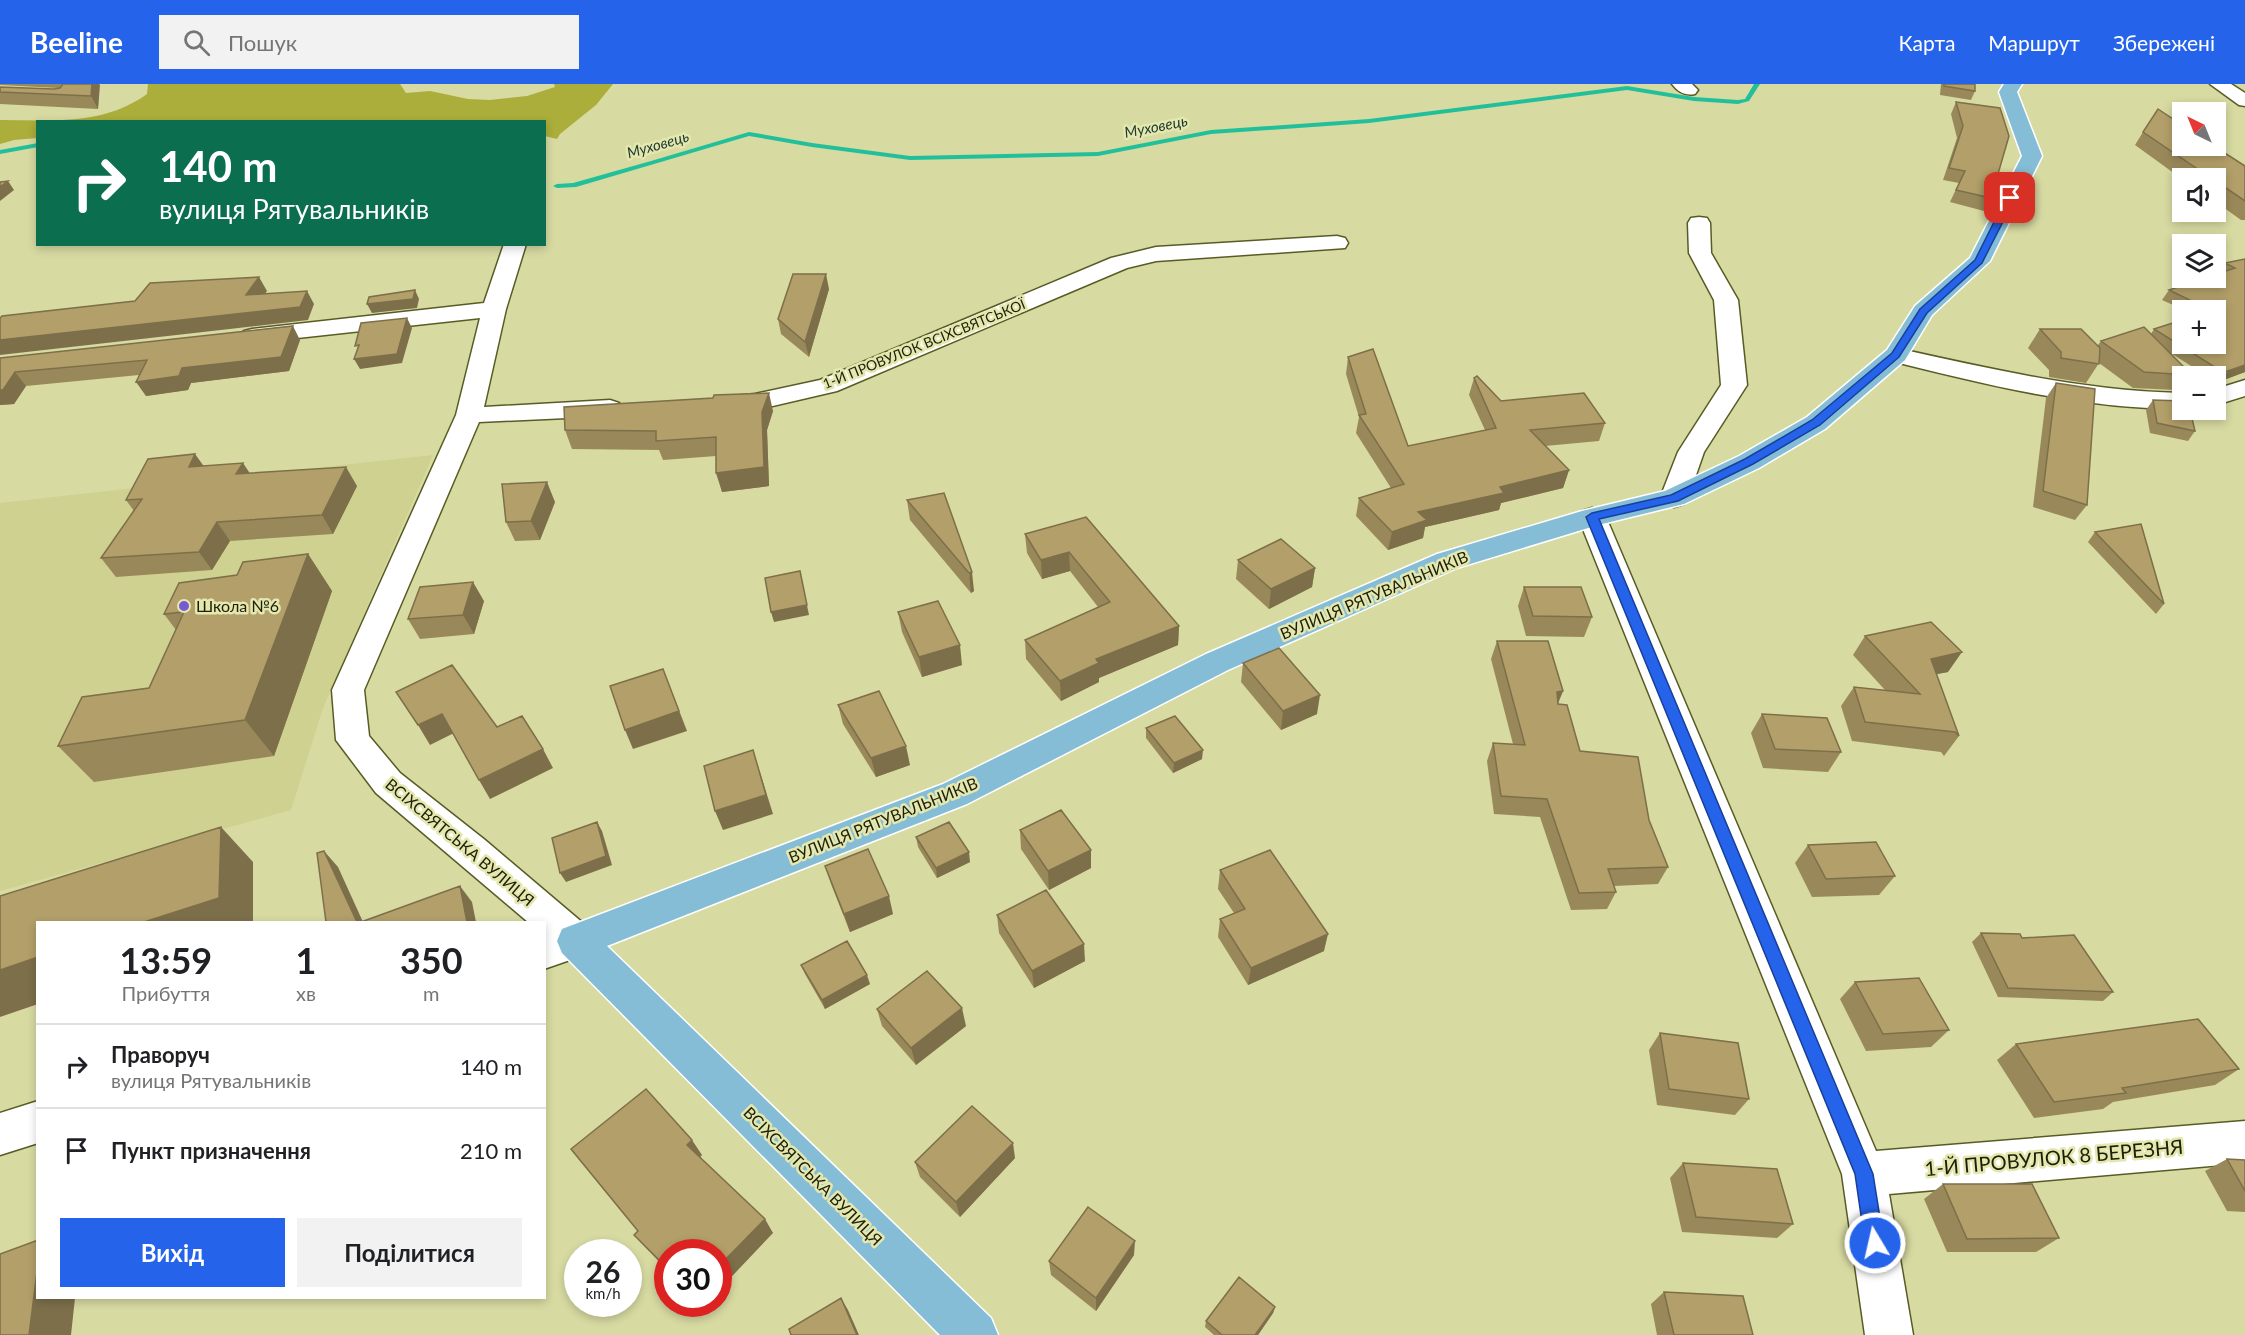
<!DOCTYPE html>
<html lang="uk">
<meta charset="utf-8">
<style>
:root{--surface:#fff;--page:#f2f2f2;--text:#202124;--muted:#757577;--line:#e0e0e0;--accent:#2563eb}
body{margin:0;font-family:Lato,sans-serif;background:var(--page);color:var(--text);height:100vh;display:flex;flex-direction:column;font-size:22px;white-space:nowrap}
*{box-sizing:border-box;margin:0}
p{font-size:20px;color:var(--muted)}
.icon{flex:none;width:33px;height:33px;fill:none;stroke:currentColor;stroke-width:2;stroke-linecap:round;stroke-linejoin:round}
.map{position:relative;flex:1;overflow:hidden}
.panel{position:absolute;left:36px;top:837px;width:510px;height:378px;display:flex;flex-direction:column;background:var(--surface);border-radius:0px;box-shadow:0 3px 9px #0003}
.panel>*{flex:none}
.banner{position:absolute;left:36px;top:36px;width:510px;height:126px;border-radius:0px;box-shadow:0 3px 9px #0003;background:#0b6e4f;color:#fff;overflow:hidden}
.needle{width:39px;rotate:317deg}
.fabs{position:absolute;left:2172px;top:18px;display:grid;gap:12px}
.fabs a{display:grid;place-items:center;width:54px;height:54px;border-radius:0px;background:var(--surface);box-shadow:0 3px 9px #0003;font-size:30px}
.speed{position:absolute;left:564px;top:1155px;display:flex;gap:12px;font-size:30px;font-weight:700;text-align:center}
.speed>*{display:grid;place-content:center;width:78px;height:78px;border-radius:50%;background:var(--surface);box-shadow:0 3px 9px #0003;line-height:1}
.speed small{font-size:15px;font-weight:400}
.speed .limit{border:9px solid #d22;background:#fff;color:#111}
.pin{position:absolute;display:grid;place-items:center;width:51px;height:51px;color:#fff;margin:-26px;border-radius:12px;box-shadow:0 3px 9px #0006}
.me{position:absolute;width:66px;margin:-33px;rotate:351deg;stroke-linejoin:round;filter:drop-shadow(0 0 4px #0008)}
.turn{display:flex;align-items:center;gap:21px;height:126px;padding:0 24px;font-size:27px}
.turn .icon{width:78px;height:78px;stroke-width:2.5}
.turn b{display:block;font-size:42px;line-height:51px}
.eta{display:flex;justify-content:space-evenly;align-items:center;height:102px;text-align:center}
.eta b{font-size:36px;font-weight:700;line-height:42px}
.action{display:flex;gap:12px;margin-top:auto;padding:12px 24px}
.action a{flex:1;height:69px;border-radius:0px;background:var(--accent);color:#fff;font-size:24px;font-weight:700;line-height:69px;text-align:center}
.action a+a{background:var(--page);color:var(--text)}
ul{padding:0;list-style:none}
li{display:flex;align-items:center;gap:18px;height:84px;padding:0 24px;border-top:2px solid var(--line)}
li div{flex:1}
li b{display:block;font-size:22px}
li em{font-style:normal}
header{display:flex;align-items:center;gap:36px;box-sizing:border-box;height:84px;padding:0 30px;background:var(--accent);color:#fff}
header strong{font-size:28px}
nav{display:flex;gap:33px;margin-inline-start:auto;font-size:21px}
.search{width:420px;height:54px;background:var(--page);display:flex;align-items:center;gap:15px;box-sizing:border-box;padding:0 21px;border-radius:0px;color:var(--muted);font-size:22px}
.map>svg:first-child{display:block}
.built{fill:#ced190}
.forest{fill:#abae3a}
.lines{fill:none;stroke-linecap:round;stroke-linejoin:round}
.stream{fill:#22c09a;fill-rule:evenodd}
.minor-casing{stroke:#595b25;stroke-width:3}
.major-casing{stroke:#fff;stroke-width:3}
.minor{fill:#fff;fill-rule:evenodd}
.major{fill:#85bdd6;fill-rule:evenodd}
.wall{fill:#99895a}
.shaded-wall{fill:#7d6f4a}
.building{fill:#b29f69;stroke:#7d6f4a;stroke-width:1.5}
.route{fill:#2563eb;stroke:#184099;stroke-width:1.5}
.poi-dot{fill:#7759d3;stroke:#e4e7ae;stroke-width:2}
.labels{text-anchor:middle;stroke-width:5;stroke-linejoin:round;paint-order:stroke}
.far-street-label{font-size:14px;fill:#1e1f08;stroke:#e4e7ae}
.far-water-label{font-size:15px;font-style:italic;fill:#1c3930;stroke:#e4e7ae}
.street-label{font-size:16px;fill:#1e1f08;stroke:#e4e7ae}
.poi-label{font-size:16px;fill:#1e1f08;stroke:#e4e7ae;text-anchor:start}
.near-street-label{font-size:20px;fill:#1e1f08;stroke:#e4e7ae}
</style>
<header>
<strong>Beeline</strong>
<div class="search"><svg class="icon" aria-label="search" viewBox="0 0 24 24"><circle cx="10" cy="10" r="6"/><path d="M15 15l6 6"/></svg>Пошук</div>
<nav><a>Карта</a><a>Маршрут</a><a>Збережені</a></nav>
</header>
<div class="map">
<svg width="2245" height="1251" viewBox="0 0 2245 1251">
<rect width="100%" height="100%" fill="#d7daa1"/>
<!-- built -->
<path class="built" d="M433,371l-110,253 -32,102 -291,81v-388z"/>
<!-- forest -->
<path class="forest" d="M148,0h252l6,9 24,-2 38,8 22,1 37,-4 28,-9 -1,-3h59l-17,21 -36,29 -3,5 -12,-3 -1,-14h-506l-1,16 -23,2 -14,4v-24c51,0 103,6 147,-26z"/>
<g class="lines">
<!-- stream -->
<path class="stream" d="M1754,0h6l-11,17 -11,3 -44,-3 -67,-11 -258,33 -158,11 -113,22 -188,4 -98,-13 -63,-11 -173,51 -19,1 -4,-2 4,-2 16,-1 78,-22 98,-29 63,11 98,13 188,-4 113,-22 158,-11 258,-33 67,11 44,3 7,-1z
M38,59v4l-38,7v-4z"/>
<defs>
<path id="minor" d="M1672,0h20l6,6 -3,4c-10,2 -17,-2 -23,-10z
M2210,0h21l14,9v13l-6,-1z
M1699,133l8,1 3,5 1,30 27,47 9,85 -43,67 -16,46 -4,6 -10,3 -10,-3 -4,-6 18,-46 43,-67 -7,-85 -25,-47 -1,-30 3,-5z
M1337,152l8,2 3,5 -3,5 -189,13 -29,7 -290,123 -82,19 -31,1 -9,-3 -4,-5 4,-5 40,-4 65,-14 291,-122 45,-11z
M504,160h22l-20,65 -22,98 126,-7 9,3 4,5 -4,5 -9,3 -131,6 -115,268 5,46 31,37 85,67 105,89 5,12 -5,12 -46,16v-47h-16l-152,-129 -40,-53 -4,-50 124,-275 24,-97 -228,25 -8,-2 -4,-5 4,-5 8,-2 232,-26z
M1896,264c95,21 188,43 286,45v16c-99,0 -199,-25 -295,-49l-3,-5 3,-5z
M2245,296v16l-29,9v-16z
M1592,424l10,3 4,6 270,634 369,-30v42l-356,31 24,141h-48l-23,-161 -264,-657 4,-6z
M38,1017v42l-38,12v-42z"/>
<path id="major" d="M2004,0h18l-5,8 25,64 -52,105 -58,54 -27,45 -80,69 -66,39 -75,36 -86,21 -141,43 -229,102 -261,134 -360,142 384,372 7,17h-58l-378,-382 -5,-12 5,-12 381,-145 263,-130 231,-100 145,-43 83,-20 74,-35 68,-39 80,-67 28,-44 55,-48 52,-102 -23,-64z"/>
</defs>
<!-- minor casing -->
<use href="#minor" class="minor-casing"/>
<!-- major casing -->
<use href="#major" class="major-casing"/>
<!-- minor -->
<use href="#minor" class="minor"/>
<!-- major -->
<use href="#major" class="major"/>
</g>
<!-- wall -->
<path class="wall" d="M0,0h99l-1,25 -98,-5v-17l54,2 4,-1 -58,-3z
M1941,0h34v7l-4,9 -31,-5z
M1956,18l35,96 -7,13 -34,-9 9,-19 -16,-3 14,-42 -6,-24z
M2143,48l102,34v54h-4l-25,-18v-24l-34,1 -47,-34z
M2245,175v113l-24,9h-5v-5h-9l-38,-24 19,23 -1,1h-5v6l-6,8 -43,-2 -34,-25 -13,20 -37,-6v-7l-21,-22 12,-19 58,16 3,-4 50,-7 3,-5 62,-19h-32l-22,-10 7,-10 51,-17 -1,-1 6,-9z
M829,205l-20,68 -28,-23 -3,-15z
M300,256l-11,31 -98,12 -3,7 -42,6 -7,-21 -113,11 -12,18 -14,1v-47z
M1348,273l60,89 77,-16 -16,-35 5,-17 27,23 104,22 -6,18 -54,5 24,24 -6,18 -62,15 -2,7 -74,17 -2,11 -35,12 -32,-34 3,-18 32,-10 -35,-55 3,-16 -13,-43z
M2056,299l31,122 -12,15 -42,-13 13,-109z
M2153,316l42,31 -7,10 -38,-8 -4,-23z
M773,327l-6,19 2,56 -47,6 -6,-36 -53,4 -4,-10 -87,-1 -7,-19z
M203,382l47,7 107,13 -24,48 -103,7 -18,29 -96,7 -15,-19 33,-47 -8,-11z
M944,409l30,98 -3,2 -61,-73 -3,-20z
M555,418l-15,38 -25,1 -9,-19z
M1086,433l93,109 -1,19 -79,33v4l-38,19 -35,-42 -1,-19 73,-33 -28,-36 -28,8 -15,-26 -2,-19z
M2095,448l69,72 -8,10 -68,-72z
M308,470l24,37 -58,165 -180,26 -36,-36 91,-58 27,-58 -12,-16 73,-39z
M1238,476l77,8 -3,19 -43,22 -33,-30z
M1524,503l68,30 -8,20 -58,-1 -8,-30z
M484,517l-10,33 -54,5 -12,-20z
M898,528l64,53 -40,12 -20,-45z
M1865,552l83,36 -12,2 23,62 -15,20 -3,-4 -89,-11 -11,-35 13,-19 31,3 -32,-35z
M1497,557l66,50 -5,13 22,47 69,69 19,47 -10,17 -44,2 2,6 -9,17 -36,1 -31,-93 -46,-3 -7,-53 6,-18 20,1 -22,-85z
M1243,579l74,51 -36,16 -40,-48z
M838,621l72,60 -34,12 -33,-53z
M1762,630l79,38 -13,20 -65,-4 -12,-35z
M1146,644l56,31 -29,14 -27,-35z
M1020,746l71,20v18l-42,22 -28,-41z
M916,753l54,25 -33,16 -19,-31z
M1808,761l87,31 -16,19 -67,2 -17,-34z
M825,782l68,48 -43,18 -19,-48z
M1220,786l104,81 -76,34 -30,-48 2,-18 14,-6 -16,-24z
M997,831l88,46 -51,27 -35,-55z
M1981,849l41,5 91,54 -10,9 -105,-4 -26,-55z
M801,881l69,19 -45,25 -20,-35z
M1855,898l94,48 -18,17 -65,4 -26,-52z
M877,925l89,17 -50,39 -34,-39z
M1660,949l89,66 -14,16 -78,-10 -8,-55z
M2016,960l223,25 -24,16 -102,17 -10,7 -69,9 -37,-58z
M571,1065l131,6 -2,2 73,76 -105,19v19l-22,-23 -12,-13 4,-4z
M1015,1074l-55,59 -40,-40 -5,-15z
M2227,1075l18,1v52l-18,-1 -22,-40z
M1683,1079l110,61 -16,14 -95,-6 -12,-54z
M1943,1100l116,54 -23,14h-89l-23,-53z
M1134,1171l-38,56 -45,-36 -2,-14z
M1664,1208l89,43h-96l-6,-31z
M1275,1223l-2,6 -15,22h-44l-9,-8 1,-6z"/>
<!-- shaded-wall -->
<path class="shaded-wall" d="M92,0h7l1,1 -2,24 -7,-13z
M8,97l6,9 -14,11v-14z
M826,190l3,15 -20,68 -4,-15z
M259,193l8,14 -13,18 -8,-14z
M415,206l4,9 -2,9 -45,5 -5,-9z
M307,207l7,13 -6,16 -308,35v-15z
M407,234l5,10 -10,35 -42,6 -6,-10z
M293,242l7,14 -11,31 -98,12 -3,7 -42,6 -10,-14 46,-14z
M2245,281v7l-24,9 7,-10z
M15,288l11,14 -12,18 -14,1v-15z
M769,309l4,18 -6,19 2,56 -47,6 -6,-19 46,-61z
M195,370l13,18 -19,-5z
M243,379l12,18 -19,-7z
M346,383l11,19 -24,48 -11,-19z
M1569,386l-6,18 -62,15 -2,7 -74,17 -2,11 -35,12 4,-18 26,-20 82,-25z
M547,398l8,20 -15,38 -9,-19z
M217,438l13,19 -18,29 -13,-18z
M1069,468l1,19 -28,8 -1,-19z
M308,470l24,37 -58,165 -29,-36z
M1315,484l-3,19 -43,22 2,-20z
M800,487l9,44 -35,7 -3,-10z
M972,488l2,19 -3,2 -2,-20z
M473,498l11,19 -10,33 -11,-19z
M1179,542l-1,19 -79,33v4l-38,19 -1,-20 36,-22z
M960,561l2,20 -40,12 -3,-20z
M1962,568l-14,20 -31,6 14,-19z
M663,585l24,62 -54,18 -8,-19z
M1563,607l-8,18 2,-17z
M1320,611l-3,19 -36,16 2,-19z
M442,630l12,19 -24,12 -12,-20z
M906,662l4,19 -34,12 -5,-19z
M543,665l10,19 -63,31 -11,-19z
M753,666l20,64 -50,16 -8,-19z
M1203,666l-1,9 -29,14 1,-10z
M597,738l5,9 10,34 -46,17 -6,-9z
M221,743l32,35v60h-109z
M1091,766v18l-42,22 -1,-19z
M324,767l14,16 25,55h-6z
M969,768l1,10 -33,16 -1,-10z
M460,802l12,16 4,20h-10z
M889,812l4,18 -43,18 -6,-18z
M1328,850l-4,17 -76,34 3,-17z
M1084,860l1,17 -51,27 -2,-17z
M38,873v47l-38,13v-47z
M867,891l3,9 -45,25 -3,-9z
M962,924l4,18 -50,39 -5,-17z
M692,1056l10,15 -5,5 -10,-15z
M1013,1059l2,15 -55,59 -4,-15z
M765,1135l8,14 -55,58v-24z
M1135,1157l-1,14 -38,56v-13z
M38,1180v34h37l-4,37h-42z
M841,1214l7,12 11,25h-2z
M1275,1223l-2,6 -15,22h-3z"/>
<!-- building -->
<path class="building" d="M63,0h29l-1,12 -91,-4v-5l54,2 6,-1z
M1944,0h31v7l-31,-5z
M1956,18l44,6 9,28 -18,62 -35,-8 9,-19 -16,-3 14,-42z
M2158,25l24,16v21h32l31,20v35l-29,-20v-3h-5l-68,-46z
M8,97l-8,6v-5z
M2245,175v106l-17,6h-7l-67,-42 28,-9v24h34v-34h-6l-41,-20 37,-12h10v-4l19,-6 -10,-5z
M793,190h33l-21,68 -27,-23z
M259,193l-13,18 61,-4 -7,16 -300,33v-22l2,-2 133,-15 15,-18z
M415,206l-2,9 -46,5 2,-7z
M407,234l-10,36 -43,5 5,-14 -4,1 6,-23z
M293,242l-12,31 -99,11 -3,8 -43,6 11,-22 -132,12 -12,18h-3v-32z
M2144,243l43,43 1,5 -44,-3 -43,-31z
M2040,245h41l19,19 -1,16 -38,-6v-6z
M1373,265l35,97 88,-18 -22,-50 3,-2 24,25 83,-8 21,30 -75,7 39,40 -69,17 4,6 -86,19 9,8 -35,12 -33,-34 45,-14 -45,-69 7,-1 -18,-57z
M2056,299l39,6 -8,116 -44,-14z
M769,309l-7,19 2,55 -48,6v-36l-60,4v-10l-91,-1 -1,-23 149,-9 1,-3z
M2153,316l29,1v9h8l5,21 -38,-8z
M195,370l-6,13 54,-4 -7,11 110,-7 -24,48 -105,7 -18,30 -98,6 41,-59 -16,1 22,-41z
M547,398l-16,39 -25,1 -4,-38z
M944,409l28,79 -3,1 -62,-73z
M1086,433l93,109 -83,33 3,4 -39,18 -35,-41 85,-38 -41,-50 -28,8 -16,-26z
M2141,440l23,80 -69,-72z
M1281,455l34,29 -44,21 -33,-29z
M308,470l-63,166 -187,26 24,-49 67,-9 35,-76 -20,2 15,-31 58,-8 6,-13z
M800,487l7,34 -36,7 -6,-34z
M473,498l-10,33 -55,4 12,-32z
M1524,503h57l11,30 -59,-1z
M938,517l22,44 -41,12 -21,-45z
M1931,538l31,30 -31,7 28,77 -4,-4 -90,-10 -11,-35 66,7 -55,-58z
M1497,557h51l15,50 -6,1 1,12 9,1 13,46 58,6 11,63 19,47 -60,2 8,23 -37,1 -32,-94 -46,-3 -8,-53 32,2z
M1279,564l41,47 -37,16 -40,-48z
M452,581l45,62 25,-11 21,33 -64,31 -37,-66 -24,11 -22,-33z
M663,585l16,42 -54,19 -15,-44z
M879,607l27,55 -35,12 -33,-53z
M1762,630l65,4 14,34 -66,-3z
M1175,632l28,34 -29,13 -28,-35z
M753,666l13,45 -51,16 -11,-45z
M1061,726l30,40 -43,21 -28,-41z
M597,738l9,34 -46,17 -8,-35z
M949,738l20,30 -33,16 -20,-31z
M221,743l-2,71 -75,24h-106v35l-38,13v-74z
M1876,758l19,34 -69,3 -18,-34z
M868,765l21,47 -45,18 -19,-48z
M1270,766l58,84 -77,34 -31,-49 25,-10 -25,-39z
M324,767l33,71h-31l-9,-69z
M460,802l7,36h-106z
M1046,806l38,54 -52,27 -35,-56z
M1981,849l39,1 2,4 52,-3 39,57 -105,-4z
M847,857l20,34 -45,25 -21,-35z
M927,887l35,37 -51,40 -34,-39z
M1919,894l30,52 -66,4 -28,-52z
M2198,935l41,50 -117,19 4,5 -72,9 -38,-58z
M1660,949l78,10 11,56 -80,-10z
M646,1005l46,51 -5,5 78,74 -47,48v-15h-50v17l-34,-34 4,-4 -67,-82z
M972,1022l41,37 -57,59 -41,-40z
M2227,1075l18,1v31z
M1683,1079l94,6 16,55 -97,-7z
M1943,1100h89l27,54 -92,1z
M1088,1123l47,34 -39,57 -47,-37z
M38,1156v24l-9,71h-29v-81z
M1239,1193l36,30 -20,28h-33l-16,-14z
M1664,1208l79,4 10,39h-79z
M841,1214l16,37h-66l-2,-6z"/>
<!-- route -->
<path class="route" d="M2007,112l8,2 -33,65 -55,50 -28,44 -79,68 -67,39 -75,37 -79,18 274,655 11,69 -3,7 -6,3 -7,-3 -3,-7 -10,-69 -269,-657 6,-4 79,-18 74,-36 67,-39 80,-67 28,-44 55,-49z"/>
<!-- markers -->
<circle class="poi-dot" cx="184" cy="522" r="6"/>
<g class="labels">
<!-- far-street labels -->
<g class="far-street-label">
<text transform="translate(924 260) rotate(-22)" y="5">1-Й ПРОВУЛОК ВСІХСВЯТСЬКОЇ</text>
</g>
<!-- far-water labels -->
<g class="far-water-label">
<text transform="translate(1156 43) rotate(-11)" y="5">Муховець</text>
<text transform="translate(658 61) rotate(-16)" y="5">Муховець</text>
</g>
<!-- street labels -->
<g class="street-label">
<text transform="translate(1374 511) rotate(-23)" y="6">ВУЛИЦЯ РЯТУВАЛЬНИКІВ</text>
<text transform="translate(883 736) rotate(-22)" y="6">ВУЛИЦЯ РЯТУВАЛЬНИКІВ</text>
<text transform="translate(460 758) rotate(40)" y="6">ВСІХСВЯТСЬКА ВУЛИЦЯ</text>
<text transform="translate(813 1092) rotate(45)" y="6">ВСІХСВЯТСЬКА ВУЛИЦЯ</text>
</g>
<!-- poi labels -->
<g class="poi-label">
<text x="196" y="528">Школа №6</text>
</g>
<!-- near-street labels -->
<g class="near-street-label">
<text transform="translate(2054 1074) rotate(-5)" y="7">1-Й ПРОВУЛОК 8 БЕРЕЗНЯ</text>
</g>
</g>
</svg>
<div class="fabs">
<a><svg class="needle" viewBox="-14 -14 28 28"><path d="M0-13l5 13h-10z" fill="#e53935"/><path d="M0 13l5-13h-10z" fill="#757577"/></svg></a>
<a><svg class="icon" aria-label="sound" viewBox="0 0 24 24"><path d="M4 9h4l5-4v14l-5-4H4zM17 9q2 3 0 6"/></svg></a>
<a><svg class="icon" aria-label="layers" viewBox="0 0 24 24"><path d="M12 4l9 5-9 5-9-5zM3 14l9 5 9-5"/></svg></a>
<a>+</a>
<a>−</a>
</div>
<div class="speed"><div>26<small>km/h</small></div><div class="limit">30</div></div>
<div class="pin" style="left:2010px;top:114px;background:#d93025"><svg class="icon" aria-label="arrive" viewBox="0 0 24 24"><path d="M6 21V4h12l-3 4 3 4H6"/></svg></div>
<svg class="me" style="left:1875px;top:1159px" viewBox="-20 -20 40 40"><circle r="17" fill="#2563eb" stroke="#fff" stroke-width="3"/><path d="M0-11L8 9 0 5-8 9z" fill="#fff"/></svg>
<div class="banner">
<div class="turn"><svg class="icon" aria-label="right" viewBox="0 0 24 24"><path d="M7 20v-9h11M14 6l5 5-5 5"/></svg><div><b>140 m</b>вулиця Рятувальників</div></div>
</div>
<section class="panel">
<div class="eta">
<div><b>13:59</b><p>Прибуття</p></div>
<div><b>1</b><p>хв</p></div>
<div><b>350</b><p>m</p></div>
</div>
<ul>
<li><svg class="icon" aria-label="right" viewBox="0 0 24 24"><path d="M7 20v-9h11M14 6l5 5-5 5"/></svg><div><b>Праворуч</b><p>вулиця Рятувальників</p></div><em>140 m</em></li>
<li><svg class="icon" aria-label="arrive" viewBox="0 0 24 24"><path d="M6 21V4h12l-3 4 3 4H6"/></svg><div><b>Пункт призначення</b></div><em>210 m</em></li>
</ul>
<div class="action"><a>Вихід</a><a>Поділитися</a></div>
</section>
</div>
